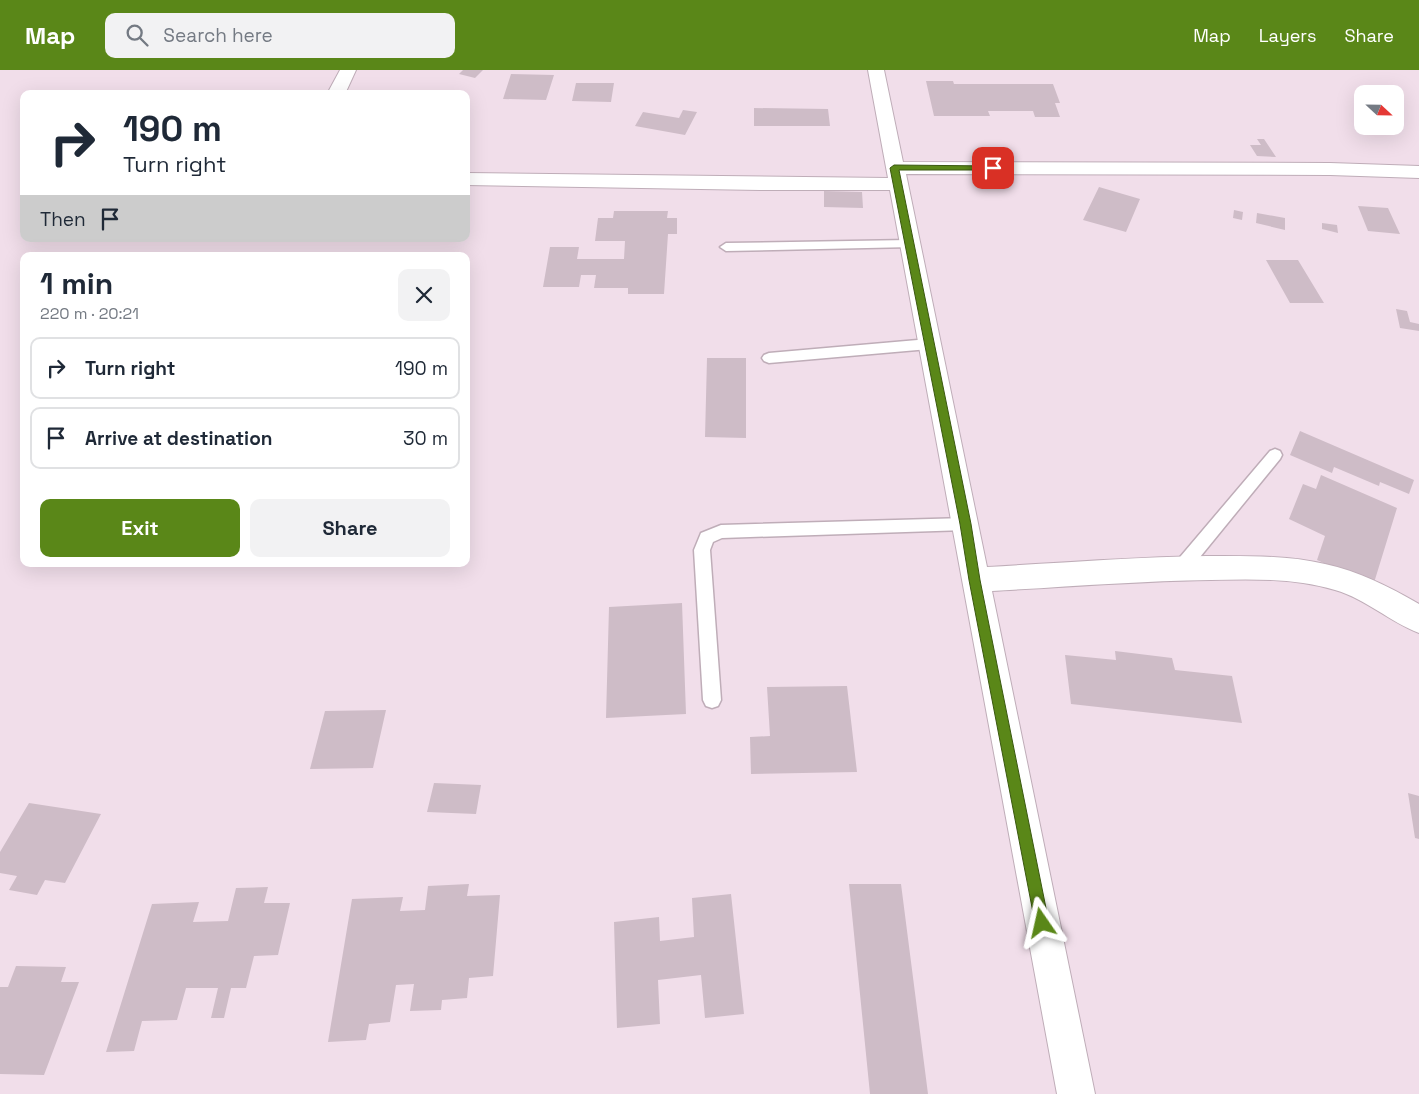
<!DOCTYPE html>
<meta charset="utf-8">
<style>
:root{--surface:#fff;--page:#f2f2f3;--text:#1f2937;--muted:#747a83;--line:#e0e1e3;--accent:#5a8718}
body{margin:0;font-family:"Space Grotesk",sans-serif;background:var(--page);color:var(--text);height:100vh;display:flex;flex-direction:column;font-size:19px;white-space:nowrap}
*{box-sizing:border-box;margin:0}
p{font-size:16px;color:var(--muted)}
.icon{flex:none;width:28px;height:28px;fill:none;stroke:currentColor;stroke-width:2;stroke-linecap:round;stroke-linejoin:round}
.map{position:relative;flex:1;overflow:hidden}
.drawer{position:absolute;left:20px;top:182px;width:450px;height:315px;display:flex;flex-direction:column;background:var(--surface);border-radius:10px;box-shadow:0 5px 20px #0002}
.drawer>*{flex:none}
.top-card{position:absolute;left:20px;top:20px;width:450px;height:152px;border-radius:10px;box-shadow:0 5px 20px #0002;background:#fff;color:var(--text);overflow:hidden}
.needle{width:32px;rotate:112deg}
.tools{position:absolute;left:1354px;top:15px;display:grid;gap:10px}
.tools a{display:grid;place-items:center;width:50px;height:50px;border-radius:10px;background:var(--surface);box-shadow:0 5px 20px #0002;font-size:25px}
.pin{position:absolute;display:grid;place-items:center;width:42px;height:42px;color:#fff;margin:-21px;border-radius:10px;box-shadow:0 2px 8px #0006}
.me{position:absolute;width:55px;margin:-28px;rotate:349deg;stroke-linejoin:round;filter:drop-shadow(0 0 4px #0008)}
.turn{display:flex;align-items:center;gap:18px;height:105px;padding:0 20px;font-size:22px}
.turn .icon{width:65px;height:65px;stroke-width:2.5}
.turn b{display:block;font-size:35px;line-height:42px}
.then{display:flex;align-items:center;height:48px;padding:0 20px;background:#0003;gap:10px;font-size:19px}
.round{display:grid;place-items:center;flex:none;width:52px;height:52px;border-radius:10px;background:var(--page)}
.headline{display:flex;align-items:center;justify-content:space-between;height:85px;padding:0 20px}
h1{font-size:30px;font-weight:800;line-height:38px}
.action{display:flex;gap:10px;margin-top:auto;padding:10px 20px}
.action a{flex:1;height:58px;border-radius:10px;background:var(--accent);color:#fff;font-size:20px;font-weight:800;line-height:58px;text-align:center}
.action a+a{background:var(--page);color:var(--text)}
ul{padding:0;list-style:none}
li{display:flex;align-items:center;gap:15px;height:62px;margin:0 10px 8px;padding:0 10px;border:2px solid var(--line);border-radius:10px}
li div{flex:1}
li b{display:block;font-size:19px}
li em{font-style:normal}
header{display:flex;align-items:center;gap:30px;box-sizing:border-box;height:70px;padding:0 25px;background:var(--accent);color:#fff}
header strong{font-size:24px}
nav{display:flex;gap:28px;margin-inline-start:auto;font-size:18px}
.search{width:350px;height:45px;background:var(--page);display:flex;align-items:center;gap:12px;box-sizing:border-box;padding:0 18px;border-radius:10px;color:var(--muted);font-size:19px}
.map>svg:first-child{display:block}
.building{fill:#cebcc7}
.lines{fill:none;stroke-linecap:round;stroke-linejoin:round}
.service-casing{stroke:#bfadb8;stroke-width:3}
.minor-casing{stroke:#bfadb8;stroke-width:2}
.service{fill:#fff;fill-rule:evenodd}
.minor{fill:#fff;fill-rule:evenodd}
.route{fill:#5a8718;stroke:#3a5810}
</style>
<header>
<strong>Map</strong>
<div class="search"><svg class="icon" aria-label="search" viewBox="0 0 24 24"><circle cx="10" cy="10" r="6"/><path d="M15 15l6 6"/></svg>Search here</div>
<nav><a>Map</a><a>Layers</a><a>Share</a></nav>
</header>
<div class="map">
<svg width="1419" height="1024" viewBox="0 0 1419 1024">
<rect width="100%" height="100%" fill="#f1deea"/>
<!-- building -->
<path class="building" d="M463,0h20l-8,8 -16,-4z
M511,4l43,1 -8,25 -43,-1z
M926,11h27l1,3h99l7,19h-5l5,14h-25l-2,-6h-45l2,5h-56z
M576,13h38l-3,19 -39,-1z
M754,38l74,1 2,17h-76z
M683,40l14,2 -12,23 -50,-9 8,-14 36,6z
M1257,69h7l12,18 -19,-1 -7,-11h11z
M1099,117l41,12 -14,33 -43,-12z
M824,121l38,1 1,16 -39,-1z
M1358,136l30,2 12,26 -32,-3z
M1234,140l9,2 -1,8 -9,-2z
M614,141h54l-1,7h10v16h-9l-4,60h-36v-6h-34l2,-13h-15l-2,12h-36l7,-40h29l-2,12h47l1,-18h-30l3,-23h15z
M1257,143l28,5v12l-29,-7z
M1322,153l15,2 1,8 -16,-4z
M1266,190h32l26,43h-34z
M1396,239l11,2 3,11 9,2v7l-19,-3z
M707,288h39v80l-41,-1z
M1300,361l114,49 -5,14 -29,-12 -1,4 -45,-19 -2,6 -42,-18z
M1321,405l76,33 -24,78 -56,-26 8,-24 -36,-17 14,-35 13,5z
M682,533l4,111 -80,4 3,-111z
M1115,581l57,7 3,12 57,6 10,47 -171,-19 -6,-49 51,5z
M847,616l10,86 -106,2 -1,-37 20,-1 -3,-49z
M386,640l-13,58 -63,1 15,-58z
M434,713l47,2 -5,29 -49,-2z
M1408,723l11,3v43l-4,-1z
M29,733l72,11 -36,69 -20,-3 -8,15 -28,-5 8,-14 -17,-3v-21z
M469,814l-2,12 33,-1 -7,81 -24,2 -2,20 -25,2 -1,10 -31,1 4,-27 -18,1 -6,37 -21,2 -3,16 -38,2 24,-143 51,-2 -3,14 25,-1 3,-24z
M849,814h52l27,210h-58z
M268,817l-4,16h26l-12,52 -24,1 -8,32h-15l-7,30h-13l7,-30h-32l-9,32 -35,1 -8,30 -28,1 46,-148 47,-2 -6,20 35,-1 8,-33z
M731,824l13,120 -39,4 -4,-43 -43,5 2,44 -43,4 -3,-106 45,-5 1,24 34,-4 -2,-39z
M16,896l50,1 -5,15h18l-35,93 -44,-1v-87h8z"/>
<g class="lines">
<defs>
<path id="service" d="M909,170l6,4 -2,3 -187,4 -6,-4 6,-4z
M929,269l5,2 2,3 -2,3 -5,2 -160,14 -5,-2 -2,-3 2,-3 5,-2z
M1275,379l5,2 2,4 -2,4 -93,114 -6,2 -6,-2 -2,-5 2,-5 95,-112z
M966,448l5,1 3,5 -3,5 -5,1 -244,8 -9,4 -3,8 11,150 -3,6 -6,2 -6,-2 -3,-6 -9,-150 7,-17 20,-8z"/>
<path id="minor" d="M340,0h16l-11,24h-18z
M868,0h16l19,92 427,1 89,3v12l-89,-3 -424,-1 81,393c73,-4 147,-10 220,-11 40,0 80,-1 118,8 33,7 65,23 94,40v29c-29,-11 -53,-34 -84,-43 -40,-12 -83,-11 -124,-10 -73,1 -146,7 -219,11l103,503h-38l-167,-904h-130l-294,-5v-12l422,5z"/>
</defs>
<!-- service casing -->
<use href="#service" class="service-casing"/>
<!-- minor casing -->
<use href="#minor" class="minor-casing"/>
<!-- service -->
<use href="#service" class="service"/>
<!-- minor -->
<use href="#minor" class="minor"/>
</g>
<!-- route -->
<path class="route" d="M894,95l99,1 4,2 -4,2h-94l72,354 9,56 69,343 -2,5 -5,2 -5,-2 -2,-5 -66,-343 -9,-56 -70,-356z"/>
</svg>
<div class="tools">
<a><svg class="needle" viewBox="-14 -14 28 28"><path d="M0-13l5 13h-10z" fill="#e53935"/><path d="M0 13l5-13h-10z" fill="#747a83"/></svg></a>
</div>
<div class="pin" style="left:993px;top:98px;background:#d93025"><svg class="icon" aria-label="arrive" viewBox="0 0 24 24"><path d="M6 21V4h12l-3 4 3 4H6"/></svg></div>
<svg class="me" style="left:1042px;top:853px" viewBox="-20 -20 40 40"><path d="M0-17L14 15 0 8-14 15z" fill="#5a8718" stroke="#fff" stroke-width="4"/></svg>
<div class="top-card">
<div class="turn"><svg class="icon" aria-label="right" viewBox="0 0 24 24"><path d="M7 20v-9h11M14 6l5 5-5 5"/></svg><div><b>190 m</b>Turn right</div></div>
<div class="then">Then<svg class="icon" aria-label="arrive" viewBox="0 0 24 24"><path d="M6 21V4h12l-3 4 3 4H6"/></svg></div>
</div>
<section class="drawer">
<div class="headline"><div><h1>1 min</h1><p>220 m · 20:21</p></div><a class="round"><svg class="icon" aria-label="close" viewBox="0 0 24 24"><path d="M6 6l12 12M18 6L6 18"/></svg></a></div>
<ul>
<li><svg class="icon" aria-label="right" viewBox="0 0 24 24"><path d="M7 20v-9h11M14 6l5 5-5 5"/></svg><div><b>Turn right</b></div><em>190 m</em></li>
<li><svg class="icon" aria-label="arrive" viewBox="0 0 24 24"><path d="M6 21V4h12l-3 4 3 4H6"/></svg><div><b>Arrive at destination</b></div><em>30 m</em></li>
</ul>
<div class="action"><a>Exit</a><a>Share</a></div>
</section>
</div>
